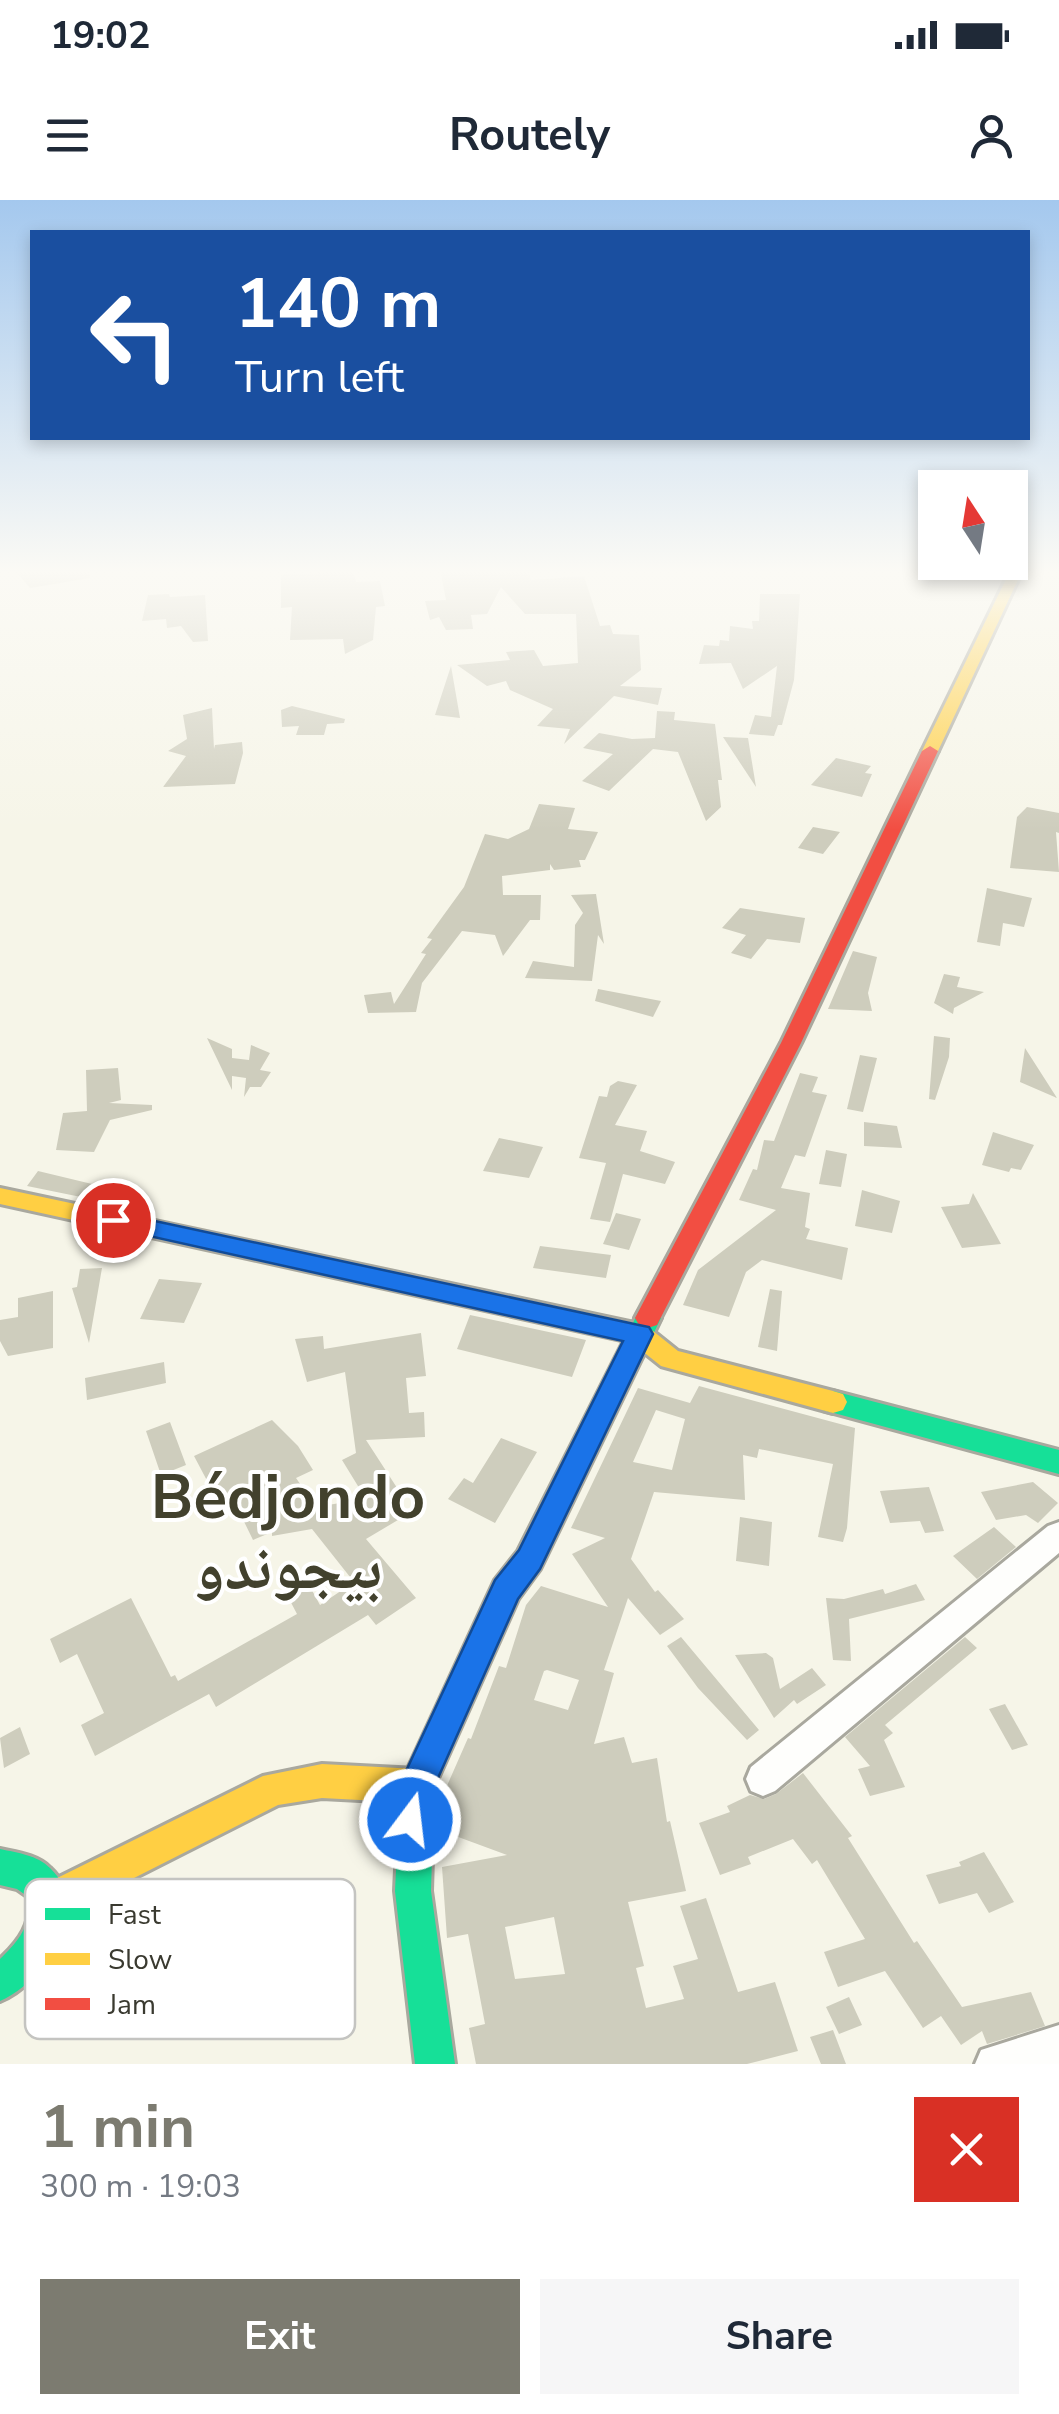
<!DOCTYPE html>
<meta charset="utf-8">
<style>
:root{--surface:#fff;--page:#f6f6f7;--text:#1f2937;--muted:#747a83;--accent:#7c7b70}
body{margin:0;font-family:"Nunito Sans","Noto Naskh Arabic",sans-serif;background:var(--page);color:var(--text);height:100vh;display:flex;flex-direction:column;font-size:38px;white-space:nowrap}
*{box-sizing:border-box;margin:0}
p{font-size:32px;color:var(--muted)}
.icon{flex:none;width:55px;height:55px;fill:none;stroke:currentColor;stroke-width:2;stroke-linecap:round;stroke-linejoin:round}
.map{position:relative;height:1864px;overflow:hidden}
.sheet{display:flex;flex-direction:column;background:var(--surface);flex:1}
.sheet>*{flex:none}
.top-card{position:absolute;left:30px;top:30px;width:1000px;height:210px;border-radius:0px;box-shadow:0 5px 15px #0003;background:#1a4fa0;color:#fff;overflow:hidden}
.needle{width:65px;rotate:348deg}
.tools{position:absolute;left:918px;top:270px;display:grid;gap:20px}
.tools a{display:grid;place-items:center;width:110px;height:110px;border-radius:0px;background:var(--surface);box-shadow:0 5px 15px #0003;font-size:50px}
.pin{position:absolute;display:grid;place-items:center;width:85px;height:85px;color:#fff;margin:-42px;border:5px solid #fff;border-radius:50%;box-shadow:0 2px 10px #0007}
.me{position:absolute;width:110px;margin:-55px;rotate:15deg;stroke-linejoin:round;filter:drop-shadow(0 0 8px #0008)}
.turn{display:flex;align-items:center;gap:35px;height:210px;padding:0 40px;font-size:45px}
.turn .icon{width:130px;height:130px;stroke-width:2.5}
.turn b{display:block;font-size:70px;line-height:85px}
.round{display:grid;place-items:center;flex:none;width:105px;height:105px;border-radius:0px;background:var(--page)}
.headline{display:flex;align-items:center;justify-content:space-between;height:170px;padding:0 40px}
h1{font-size:60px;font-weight:700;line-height:75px;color:var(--accent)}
.action{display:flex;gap:20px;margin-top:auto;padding:20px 40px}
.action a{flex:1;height:115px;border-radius:0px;background:var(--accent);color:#fff;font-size:40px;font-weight:700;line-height:115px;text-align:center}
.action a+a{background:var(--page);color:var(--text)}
.status{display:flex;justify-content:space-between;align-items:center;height:70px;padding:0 50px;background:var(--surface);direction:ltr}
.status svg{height:28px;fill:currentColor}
header{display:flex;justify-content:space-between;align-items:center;height:130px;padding:0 40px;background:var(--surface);font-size:45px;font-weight:700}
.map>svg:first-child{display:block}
.building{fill:#cecdbd;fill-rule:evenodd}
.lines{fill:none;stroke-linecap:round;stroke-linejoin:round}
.street-casing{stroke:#a9a89e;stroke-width:6}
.fast-casing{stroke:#a9a89e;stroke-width:6}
.slow-casing{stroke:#a9a89e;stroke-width:6}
.jam-casing{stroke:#a9a89e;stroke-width:6}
.street{fill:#fefefc;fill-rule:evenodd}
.fast{fill:#16e098;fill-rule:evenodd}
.slow{fill:#ffcf43;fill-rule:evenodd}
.jam{fill:#f24e42;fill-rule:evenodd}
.route{fill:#1a73e8;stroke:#114b97;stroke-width:2.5}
.labels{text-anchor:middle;stroke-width:8;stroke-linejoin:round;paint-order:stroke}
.near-town-label{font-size:62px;font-weight:bold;fill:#42412d;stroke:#fff}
.key{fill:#fff;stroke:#c4c4c1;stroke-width:2.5}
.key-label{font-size:28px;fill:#3a3a30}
</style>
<div class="status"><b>19:02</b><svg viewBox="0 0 49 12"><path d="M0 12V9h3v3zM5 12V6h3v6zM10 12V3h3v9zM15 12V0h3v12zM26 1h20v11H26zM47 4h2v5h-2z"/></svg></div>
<header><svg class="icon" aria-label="menu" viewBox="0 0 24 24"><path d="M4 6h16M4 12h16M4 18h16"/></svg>Routely<svg class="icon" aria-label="person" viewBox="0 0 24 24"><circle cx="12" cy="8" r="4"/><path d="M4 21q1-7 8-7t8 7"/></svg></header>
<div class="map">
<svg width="1059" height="1864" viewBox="0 0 1059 1864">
<rect width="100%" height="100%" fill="#f6f5e8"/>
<!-- building -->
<path class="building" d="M40,369h49l1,9 -60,10 -13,-15z
M440,369h88l3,11 53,-4 16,50 10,-1 3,9 26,1 2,35 -21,16 42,2 -4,17 -44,-9 -50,48 6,-15 -33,-3 16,-17 -43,-19 -4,-9 -19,5 -30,-21 53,-5 -4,-8 28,-2 9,16 35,-3 -2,-49h-51l-24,-27 -14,27 -16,1 2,14 -27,1 -7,-13 -9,3 -5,-19 21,-1z
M353,371l3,11 24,-1 5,25 -9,1 -3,33 -28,14 -2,-15 -53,1 2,-33 -11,1v-33z
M169,394l1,3 35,-2 3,46 -15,1 -12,-16 -14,2 -1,-9 -24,2 6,-26z
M760,394h40l-6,86 -12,45h-4l-4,11 -25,-2 6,-19 16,2 6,-51 -34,23 -12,-26 -32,1 5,-19 15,1 1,-6 9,1 1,-15 23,3 -1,-8h7z
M451,466l9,52 -25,-3z
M292,506l53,13 -1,4 -17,1 -3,11h-28l3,-9 -17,1 -1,-17z
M212,508l2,41 1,-4 27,-3 1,11 -8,31 -72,3 23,-31 -18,-5 19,-12 -4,-24z
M657,511l18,1 -1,8 41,4 7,56h-4l3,27 -15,14 -28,-69 -25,-3 -44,42 -27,-10 31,-27 -30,-6 16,-15 33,6 23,-1z
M723,537l25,1 8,49z
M836,558l35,8 -6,7 7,1 -10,23 -51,-12z
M539,604l36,4 -7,21 30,3 -13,28h-6l2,7 -27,3 -4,-6v6l-48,6 1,19h38l-1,25h-10l-27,36 -8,-21 -33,-4 -40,52 -6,29 -48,1 -4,-18 27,-3 3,12 32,-50 -5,-1 11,-14 -5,-1 37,-51 21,-53 23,5 21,-10z
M1027,607l32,6v20l-3,-1 3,40 -49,-4 7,-51z
M813,627l27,5 -17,22 -25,-6z
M987,688l45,10 -8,29 -21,-4 -3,23 -23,-4z
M596,694l8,50 -6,-9 -6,46 -67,-3 8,-17 41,6 1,-42 8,-12 -12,-18z
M740,708l65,10 -5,25 -33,-4 -16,20 -20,-6 15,-18 -24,-7z
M853,751l24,6 -9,36 4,18 -44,-2z
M944,774l16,3 -3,10 27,5 -30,16 -1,6 -19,-11z
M598,789l63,12 -8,16 -58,-16z
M934,836l16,2 -1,19 -14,43 -6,-1z
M207,838l25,11v9l17,2 2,-15 19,8 -10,17 11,2 -10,15h-11l-6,10 2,-19 -14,-2v14z
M1025,848l32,50 -37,-16z
M860,855l17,3 -14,54 -16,-3z
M118,868l3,32 -12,3 43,2v5l-42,10 -16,32 -38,-2 7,-37 24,-2 -1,-41z
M800,873l18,4 -6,15 15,3 -22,62 -10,-2 -14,33 29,5 -5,34 5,2 -4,10 42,9 -6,32 -80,-20 -16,12 -17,45 -46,-12 15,-35 78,-60 -37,-10 14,-31 4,1 7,-30 10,1z
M618,881l19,4 -22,40 32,6 -7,20 35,11 -10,22 -42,-10 -13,48 -20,-3 16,-56 -27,-5 20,-62 8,1 3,-11z
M864,922l33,4 5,22 -38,-2z
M993,932l41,13 -13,25 -10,-2 -2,4 -27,-7z
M499,938l44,9 -14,31 -46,-7z
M826,950l21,4 -6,33 -22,-3z
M38,971l54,13 -11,13 -54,-11z
M862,990l38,11 -8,32 -37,-7z
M973,993l28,51 -39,4 -21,-41 28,-3z
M616,1013l25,6 -12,31 -26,-6z
M540,1046l71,9 -5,23 -73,-10z
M102,1068l-13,75 -17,-55 5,-1 3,-18z
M159,1079l43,4 -18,40 -44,-4z
M770,1089l12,2 -5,60 -19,-4z
M53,1091v57l-45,8 -8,-15v-21l18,-3v-19z
M470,1115l116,25 -14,37 -115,-28z
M421,1133l5,43 -20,2 3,35 15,-1 1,25 -59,3 37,57 -12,6 12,14 -37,22 50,59 -40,27 -8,-10 -152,92 -7,-13 -114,62 -14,-31 23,-12 -27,-59 -17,9 -10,-24 81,-41 40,79 4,-2 3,6 119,-67 -11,-21 22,-10 12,22 34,-23 -42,-53 -40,7v-4l-19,8 -19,-39 -32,16 -10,-17 20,-10 -18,-34 78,-36 26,26 15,24 -17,8 20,29 24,-4 21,-12 -19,-31 14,-7 -11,-81 -38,10 -12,-43 28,-3 1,13z
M164,1162l2,21 -79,17 -2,-22z
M699,1186l156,42 -8,100 -4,14 -25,-5 15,-73 -74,-15 -2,9 -14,-3 2,45 -91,-8 -23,67 24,33 3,-2 26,29 -24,16 -32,-37 -24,72 10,3 -20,71 30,-7 8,26 25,-5 10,64 3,-1 16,70 -58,11 16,64 -8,2 10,40 38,-9 -11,-33 25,-7 -18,-53 26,-8 32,94 37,-10 23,69 -51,13h-271l-7,-36 16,-4 -17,-90 -21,4 -5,-71 65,-12 -65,-24 6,-24 -4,-2 2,-17 22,-50 3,1 28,-73 7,2 20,-63 15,-19 67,21 -36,-53 33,-16 -34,-10 67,-140 52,15zM656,1210l29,9 -13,51 -39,-8zM547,1470l32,10 -11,30 -34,-10 10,-29zM554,1717l11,57 -50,5 -10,-52z
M170,1222l16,43 -25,10 -15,-44z
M501,1238l36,14 -42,71 -47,-24 16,-21 9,5z
M1033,1282l25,21 -20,20 -12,-8 -30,5 -15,-28z
M929,1287l15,44 -19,2 -5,-12 -30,2 -10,-32z
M740,1317l32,5 -3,44 -33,-5z
M994,1327l22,20 -39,32 -24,-23z
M916,1384l9,16 -76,19 2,42 -18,-1 -7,-62 18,1 39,-10 2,5z
M681,1437l78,93 -12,10 -49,-52 -31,-42z
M965,1437l12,11 -92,77 8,8 -9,7 21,47 -35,9 -12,-27 12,-3 -25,-29z
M766,1453l7,5 7,31 32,-21 14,17 -29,19 -3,-4 -20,18 -39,-63z
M1005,1504l23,41 -16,5 -23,-41z
M20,1527l10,27 -26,14 -4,-30z
M803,1573l49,63 -4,2 66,105 3,-2 45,66 69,-15 14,34 -58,18 -5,-13 -21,14 -20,-29 -18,12 -38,-57 -47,16 -14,-35 41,-13 -48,-79 -5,4 -19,-25 -45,18 3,7 -31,11 -21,-52 31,-11 -3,-6 23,-11 14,4 12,-5z
M984,1652l30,50 -25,11 -12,-20 -38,11 -13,-29 35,-9 -2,-4z
M849,1797l13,28 -23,9 -13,-27z
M833,1830l13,34h-25l-11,-27z"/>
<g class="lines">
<defs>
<path id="street" d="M1059,1322v31l-284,238 -12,5 -12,-5 -5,-12 5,-12 297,-241z
M1059,1825v39h-84l6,-14z"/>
<path id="fast" d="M648,1108l9,3 4,7 -121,251 -22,30 -84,188 -3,104 24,173h-40l-20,-173 5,-105 95,-206 23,-29 121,-240z
M833,1191l226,59v24l-236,-64 -4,-8 4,-8z
M0,1649c18,4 37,6 50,19 45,42 -7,115 -50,133v-42c19,-18 34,-37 27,-63l-10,-7 -17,-4z"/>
<path id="slow" d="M1011,369h12l-85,182 -13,3 -3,-3z
M0,988l639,136 9,3 30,24 155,40 10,3 4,8 -4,8 -10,3 -172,-47 -30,-24 -631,-138z
M322,1564l95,5 12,5 5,12 -5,12 -12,5 -95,-5 -44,7 -217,110 -13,5 -13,-5 -5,-13 5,-13 228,-113z"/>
<path id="jam" d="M930,546l8,5 -137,292 -144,282 -9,3 -9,-3 -4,-7 146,-275 141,-292z"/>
</defs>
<!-- street casing -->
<use href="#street" class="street-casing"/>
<!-- fast casing -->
<use href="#fast" class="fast-casing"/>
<!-- slow casing -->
<use href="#slow" class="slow-casing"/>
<!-- jam casing -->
<use href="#jam" class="jam-casing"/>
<!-- street -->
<use href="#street" class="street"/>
<!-- fast -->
<use href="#fast" class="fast"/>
<!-- slow -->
<use href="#slow" class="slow"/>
<!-- jam -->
<use href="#jam" class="jam"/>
</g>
<!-- sky -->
<linearGradient id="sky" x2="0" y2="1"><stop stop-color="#a4c8ee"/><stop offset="0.59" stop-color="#fbfaf5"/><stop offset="1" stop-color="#fbfaf5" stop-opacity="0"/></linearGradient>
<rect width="1059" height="630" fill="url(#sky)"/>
<!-- route -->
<path class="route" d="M113,1012l526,113 10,2 4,7 -113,235 -22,30 -84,188 -11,45 -13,5 -13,-5 -5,-12 7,-34 96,-206 24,-30 104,-209 -519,-115 -3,-6 3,-5z"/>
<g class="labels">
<!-- near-town labels -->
<g class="near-town-label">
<text x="288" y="1318">Bédjondo<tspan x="288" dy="71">بيجوندو</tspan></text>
</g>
</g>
<!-- legend -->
<rect x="25" y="1679" width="330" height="160" rx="15" class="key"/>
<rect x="45" y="1708" width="45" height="12" fill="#16e098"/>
<rect x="45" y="1753" width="45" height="12" fill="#ffcf43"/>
<rect x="45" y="1798" width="45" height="12" fill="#f24e42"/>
<g class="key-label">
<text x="108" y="1724">Fast</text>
<text x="108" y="1769">Slow</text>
<text x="108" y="1814">Jam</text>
</g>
</svg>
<div class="tools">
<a><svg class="needle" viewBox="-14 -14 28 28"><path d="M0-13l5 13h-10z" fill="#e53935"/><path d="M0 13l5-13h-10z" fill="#747a83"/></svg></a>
</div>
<div class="pin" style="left:113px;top:1020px;background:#d93025"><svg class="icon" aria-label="arrive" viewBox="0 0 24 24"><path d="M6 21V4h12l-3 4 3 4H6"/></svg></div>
<svg class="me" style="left:410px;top:1620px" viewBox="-20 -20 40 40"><circle r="17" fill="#1a73e8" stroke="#fff" stroke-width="3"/><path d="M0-11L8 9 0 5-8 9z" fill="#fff"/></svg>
<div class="top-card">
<div class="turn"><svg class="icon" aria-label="left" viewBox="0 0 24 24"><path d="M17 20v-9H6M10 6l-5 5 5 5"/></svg><div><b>140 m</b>Turn left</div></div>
</div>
</div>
<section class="sheet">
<div class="headline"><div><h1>1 min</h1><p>300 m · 19:03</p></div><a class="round" style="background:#d93025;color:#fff"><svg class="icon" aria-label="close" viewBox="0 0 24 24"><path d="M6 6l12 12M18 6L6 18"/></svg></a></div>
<div class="action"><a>Exit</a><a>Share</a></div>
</section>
